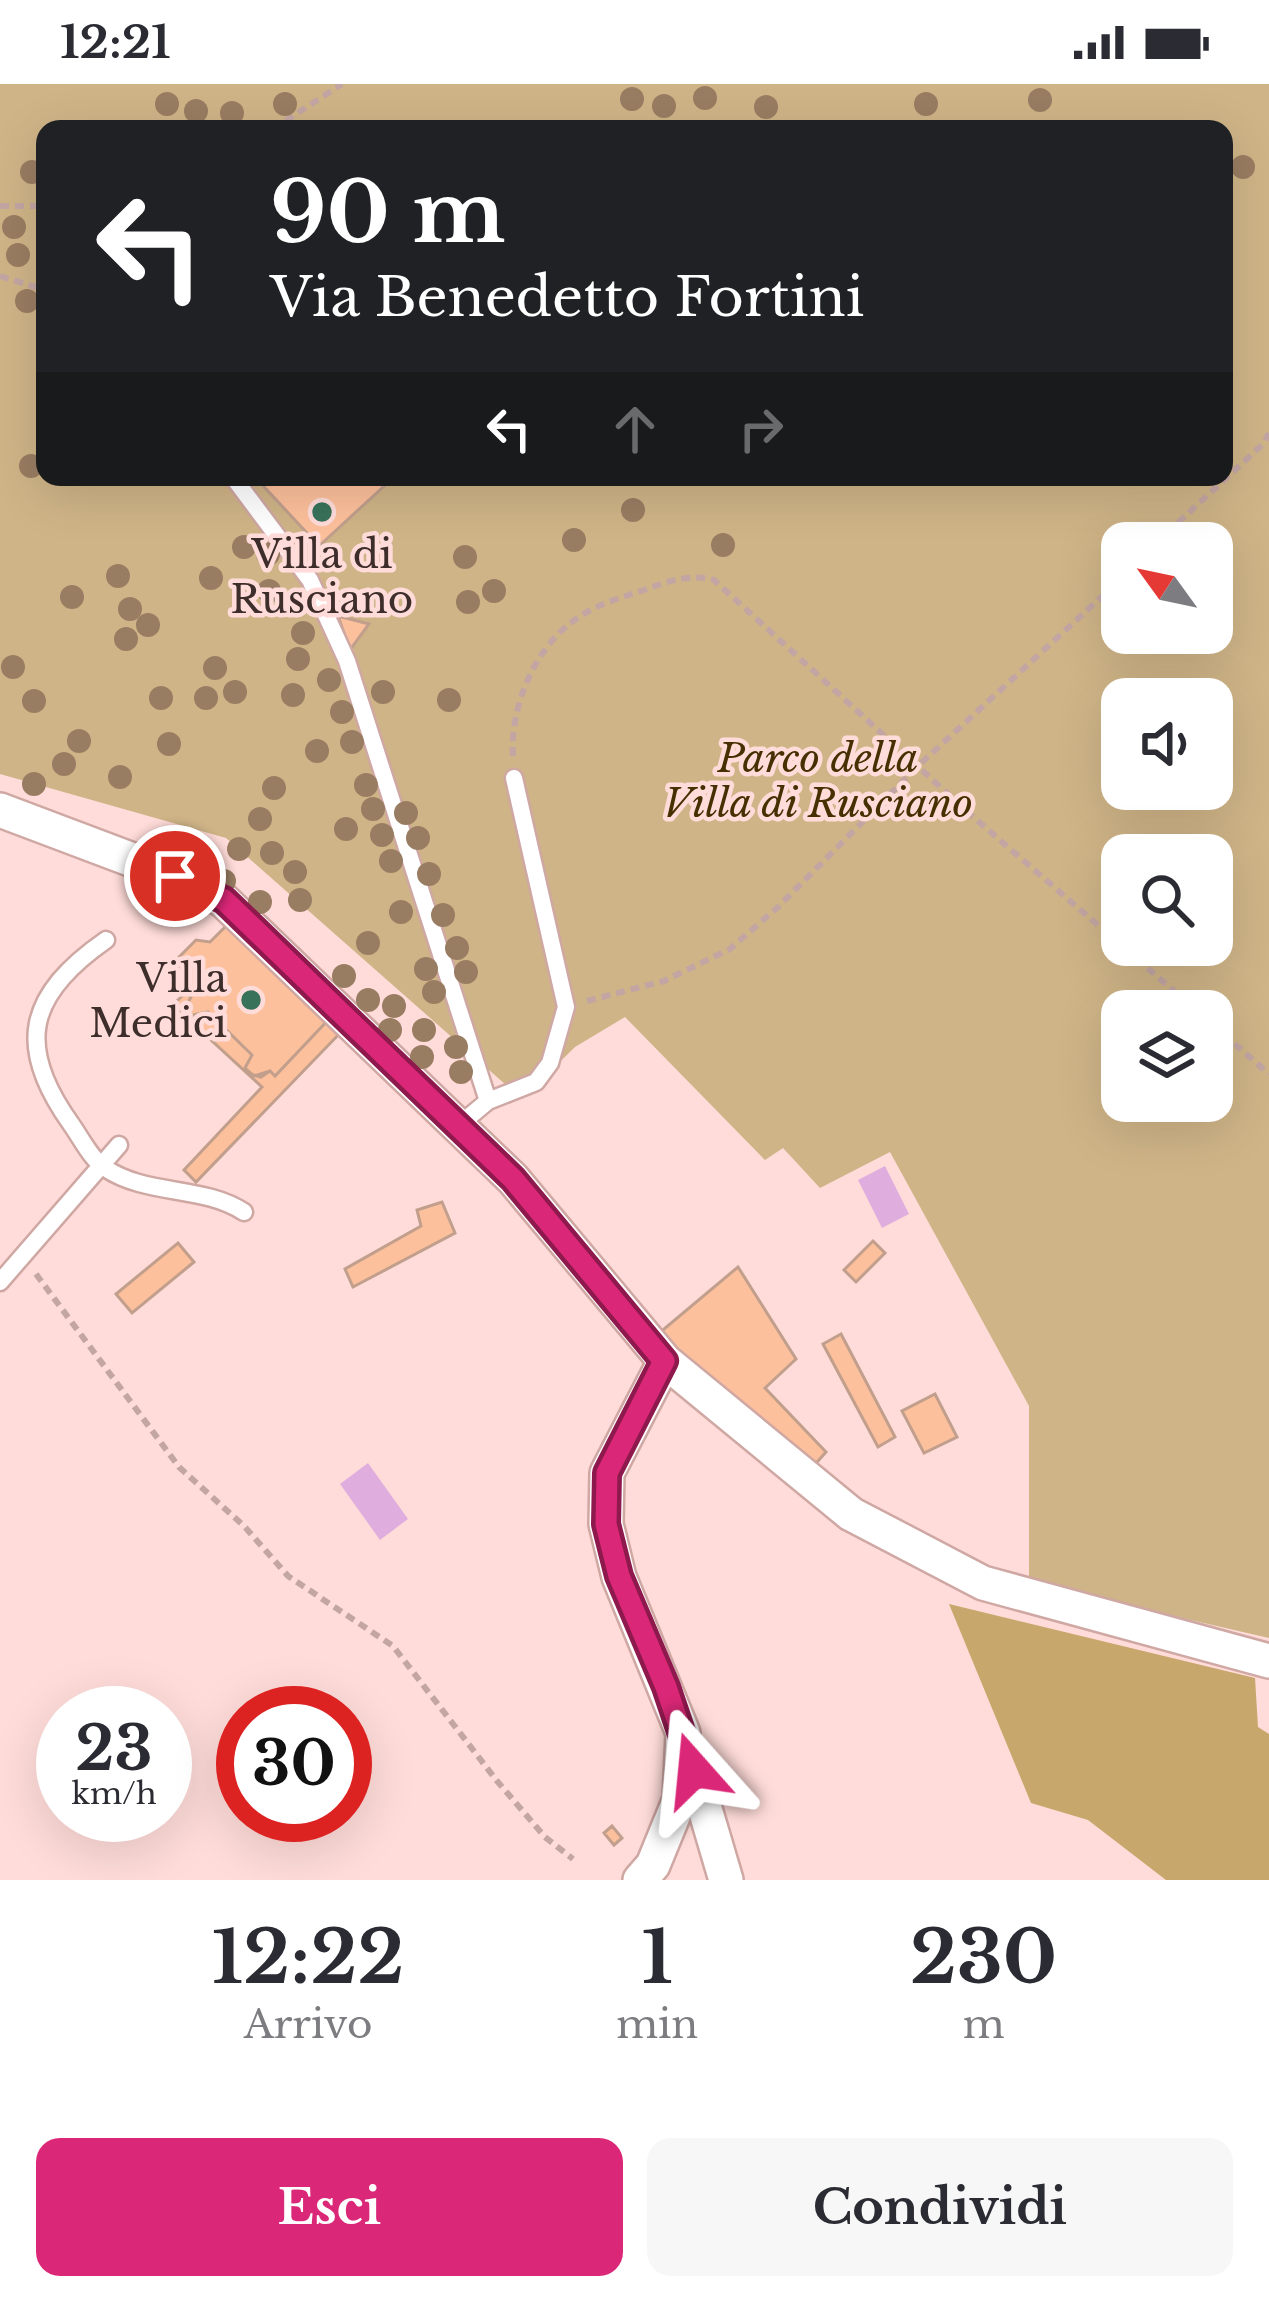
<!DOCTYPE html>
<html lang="it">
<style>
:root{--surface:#fff;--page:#f7f7f7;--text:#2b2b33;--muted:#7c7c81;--accent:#db2777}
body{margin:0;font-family:"Libre Baskerville",serif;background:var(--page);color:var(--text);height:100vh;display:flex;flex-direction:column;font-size:45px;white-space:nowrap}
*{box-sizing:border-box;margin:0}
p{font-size:39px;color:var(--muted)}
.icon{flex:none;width:66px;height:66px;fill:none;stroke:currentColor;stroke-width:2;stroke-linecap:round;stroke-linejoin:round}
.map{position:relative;height:1796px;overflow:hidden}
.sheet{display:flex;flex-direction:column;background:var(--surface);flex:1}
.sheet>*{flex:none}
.banner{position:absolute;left:36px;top:36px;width:1197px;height:366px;border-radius:24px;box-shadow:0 12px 48px #0002;background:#202124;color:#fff;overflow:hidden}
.needle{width:78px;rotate:303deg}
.fabs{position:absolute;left:1101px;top:438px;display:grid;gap:24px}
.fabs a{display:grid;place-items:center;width:132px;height:132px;border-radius:24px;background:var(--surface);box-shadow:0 12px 48px #0002;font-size:60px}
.speed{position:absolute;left:36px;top:1602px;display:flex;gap:24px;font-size:60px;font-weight:700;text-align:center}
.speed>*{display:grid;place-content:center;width:156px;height:156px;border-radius:50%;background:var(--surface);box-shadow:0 12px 48px #0002;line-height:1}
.speed small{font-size:30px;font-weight:400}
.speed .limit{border:18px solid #d22;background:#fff;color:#111}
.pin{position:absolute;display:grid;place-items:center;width:102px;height:102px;color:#fff;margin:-51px;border:6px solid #fff;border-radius:50%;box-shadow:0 3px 12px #0007}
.me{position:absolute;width:132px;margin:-66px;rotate:342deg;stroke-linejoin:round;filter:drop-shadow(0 0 9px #0008)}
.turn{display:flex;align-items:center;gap:42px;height:252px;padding:0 36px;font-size:54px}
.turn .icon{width:156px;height:156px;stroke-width:2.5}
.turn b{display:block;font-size:84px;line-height:102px}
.lanes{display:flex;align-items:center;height:114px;padding:0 36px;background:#0003;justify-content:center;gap:60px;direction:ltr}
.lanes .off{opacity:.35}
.eta{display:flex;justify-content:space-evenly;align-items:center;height:204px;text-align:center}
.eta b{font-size:72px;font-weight:700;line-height:84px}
.primary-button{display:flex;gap:24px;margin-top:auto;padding:24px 36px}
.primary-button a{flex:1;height:138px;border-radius:24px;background:var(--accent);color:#fff;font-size:48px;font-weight:700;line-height:138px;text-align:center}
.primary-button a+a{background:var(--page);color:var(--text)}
.status{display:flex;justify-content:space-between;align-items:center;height:84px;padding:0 60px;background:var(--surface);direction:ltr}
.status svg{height:33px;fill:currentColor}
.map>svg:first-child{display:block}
.green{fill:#cfb487;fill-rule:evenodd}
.forest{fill:#c8a76c}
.water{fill:#e0aede}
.building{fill:#fdc09c;stroke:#c19f8c;stroke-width:3}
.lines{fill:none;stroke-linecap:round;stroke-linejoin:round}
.lane-casing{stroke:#cfa7a3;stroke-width:21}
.street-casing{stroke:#cfa7a3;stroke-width:38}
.path{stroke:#c3a6a3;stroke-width:6;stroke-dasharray:9 6;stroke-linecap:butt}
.lane{stroke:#fff;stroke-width:16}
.street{stroke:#fff;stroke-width:33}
.tree{fill:#997d62}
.route-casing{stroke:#8e194d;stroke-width:30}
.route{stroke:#db2777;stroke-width:21}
.poi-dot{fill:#38725a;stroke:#ffdcd9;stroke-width:4.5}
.labels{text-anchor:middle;stroke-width:9;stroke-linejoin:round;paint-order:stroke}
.poi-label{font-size:39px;fill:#3d2d2b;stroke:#ffdcd9}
.park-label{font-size:39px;font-style:italic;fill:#462f00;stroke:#ffdcd9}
</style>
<div class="status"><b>12:21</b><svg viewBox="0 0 49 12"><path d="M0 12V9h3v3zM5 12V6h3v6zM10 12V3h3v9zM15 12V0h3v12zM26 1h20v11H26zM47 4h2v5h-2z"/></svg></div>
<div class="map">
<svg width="1269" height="1796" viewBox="0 0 1269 1796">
<rect width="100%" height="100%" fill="#ffdcd9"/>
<!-- green -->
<path class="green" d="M0,0h1269v1554l-240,-55v-177l-139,-254 -70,36 -37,-40 -18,12 -140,-143 -50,30 -53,52 -296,-261 -226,-64zM45,45h1179v348h-1179zM1122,459h90v90h-90zM1122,615h90v90h-90zM1122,771h90v90h-90zM1122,927h90v90h-90z"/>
<!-- forest -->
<path class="forest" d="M949,1520l306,74 3,49 11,7v146h-103l-78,-60 -57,-17z"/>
<!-- water -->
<path class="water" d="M885,1082l24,48 -27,14 -24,-48z
M368,1379l40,56 -28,21 -40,-56z"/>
<!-- building -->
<path class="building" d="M255,393h139l-75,69z
M338,532l31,8 -19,26z
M231,837l99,97 -55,58 -5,-5 -9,6 -11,-3 -5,-6 7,-13 -44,-43 -14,6 -10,-8 7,-13 -5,-5 5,-5 -13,-12v-17l18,-18 14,2z
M186,908l5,5 -7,13 4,6 20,-4 44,43 -7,13 9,8 16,-5 5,5 55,-58 14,11 -148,153 -12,-12 78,-83 -89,-82z
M442,1118l13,31 -102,54 -8,-18 76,-43 -4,-16z
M873,1157l12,12 -29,29 -12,-12z
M178,1159l16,19 -62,51 -16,-19z
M738,1183l58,92 -31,29 61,64 -15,17 -153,-135z
M841,1250l54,103 -17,10 -55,-103z
M935,1310l22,43 -33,16 -22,-42z
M612,1742l10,12 -8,7 -10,-12z"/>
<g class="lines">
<defs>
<path id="lane" d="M233,393l77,103 37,81 141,440 -30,25
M106,856c-79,55 -91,106 -35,184 10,14 20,35 34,44 41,28 98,17 139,44
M488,1017l48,-19 14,-19 16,-56 -52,-229
M0,1198l119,-137"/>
<path id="street" d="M0,726l175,66 48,24 290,279 152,182 186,153 132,69 286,78
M690,1674l36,122
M640,1796l13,-15 27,-66 3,-66 -64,-156 -13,-53 1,-51 58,-112"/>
</defs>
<!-- lane casing -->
<use href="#lane" class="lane-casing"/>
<!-- street casing -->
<use href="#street" class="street-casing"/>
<!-- path -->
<path class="path" d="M273,45l69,-45
M0,122h45
M0,192l45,14
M1156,459l107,-99 6,-11
M513,672c-3,-47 20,-105 59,-134 20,-16 45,-23 69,-31 26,-9 46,-18 73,-11l257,235 226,196
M587,917l77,-20 66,-32 48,-42 140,-141 204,-188
M1212,940l57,50
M36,1190l143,193 65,59 44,50 105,70 104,135 48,56 28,22"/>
<!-- lane -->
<use href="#lane" class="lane"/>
<!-- street -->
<use href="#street" class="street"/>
</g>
<!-- trees -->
<g class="tree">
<circle cx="705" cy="14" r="12"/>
<circle cx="632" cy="15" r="12"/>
<circle cx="1040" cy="16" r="12"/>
<circle cx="167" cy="20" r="12"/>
<circle cx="285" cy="20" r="12"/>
<circle cx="926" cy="20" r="12"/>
<circle cx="664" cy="22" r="12"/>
<circle cx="766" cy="23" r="12"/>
<circle cx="196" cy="27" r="12"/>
<circle cx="232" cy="29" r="12"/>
<circle cx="1243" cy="83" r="12"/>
<circle cx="32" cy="88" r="12"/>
<circle cx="14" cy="143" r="12"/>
<circle cx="18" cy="171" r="12"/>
<circle cx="27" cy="217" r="12"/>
<circle cx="31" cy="382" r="12"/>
<circle cx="633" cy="426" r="12"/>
<circle cx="574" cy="456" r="12"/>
<circle cx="723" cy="461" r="12"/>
<circle cx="244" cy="463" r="12"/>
<circle cx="268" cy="470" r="12"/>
<circle cx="465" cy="473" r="12"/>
<circle cx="118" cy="492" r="12"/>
<circle cx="211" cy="494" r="12"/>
<circle cx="269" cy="507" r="12"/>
<circle cx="494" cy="507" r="12"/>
<circle cx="72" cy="513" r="12"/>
<circle cx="468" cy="518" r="12"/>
<circle cx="130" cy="525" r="12"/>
<circle cx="148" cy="541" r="12"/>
<circle cx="303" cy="549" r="12"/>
<circle cx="126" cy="555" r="12"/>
<circle cx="298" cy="575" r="12"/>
<circle cx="13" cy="583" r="12"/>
<circle cx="215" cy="584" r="12"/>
<circle cx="329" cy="596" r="12"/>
<circle cx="235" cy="608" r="12"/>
<circle cx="383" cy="608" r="12"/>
<circle cx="293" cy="611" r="12"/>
<circle cx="161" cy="614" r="12"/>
<circle cx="206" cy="614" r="12"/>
<circle cx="449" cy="616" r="12"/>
<circle cx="34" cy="617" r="12"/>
<circle cx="342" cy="628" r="12"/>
<circle cx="79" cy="657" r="12"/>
<circle cx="352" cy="658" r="12"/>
<circle cx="169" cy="660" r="12"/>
<circle cx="317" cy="667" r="12"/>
<circle cx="64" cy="680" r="12"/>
<circle cx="120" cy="693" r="12"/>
<circle cx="34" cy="700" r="12"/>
<circle cx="366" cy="701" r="12"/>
<circle cx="274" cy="704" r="12"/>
<circle cx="373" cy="725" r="12"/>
<circle cx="406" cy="729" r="12"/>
<circle cx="260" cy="735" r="12"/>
<circle cx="346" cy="745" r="12"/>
<circle cx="382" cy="751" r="12"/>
<circle cx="418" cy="754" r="12"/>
<circle cx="239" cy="765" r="12"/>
<circle cx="272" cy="769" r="12"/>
<circle cx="391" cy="777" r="12"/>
<circle cx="295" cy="788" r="12"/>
<circle cx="429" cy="790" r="12"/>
<circle cx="224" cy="797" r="12"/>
<circle cx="300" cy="816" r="12"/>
<circle cx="260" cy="818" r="12"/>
<circle cx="401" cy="828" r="12"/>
<circle cx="443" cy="831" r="12"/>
<circle cx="368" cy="859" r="12"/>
<circle cx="457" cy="864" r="12"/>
<circle cx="426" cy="885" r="12"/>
<circle cx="466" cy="888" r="12"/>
<circle cx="344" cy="892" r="12"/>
<circle cx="434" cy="908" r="12"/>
<circle cx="368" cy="916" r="12"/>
<circle cx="394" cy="922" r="12"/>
<circle cx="390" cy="946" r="12"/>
<circle cx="424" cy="946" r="12"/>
<circle cx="456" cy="963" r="12"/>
<circle cx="422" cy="973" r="12"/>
<circle cx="461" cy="988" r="12"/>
</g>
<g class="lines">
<defs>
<path id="route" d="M175,792l49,24 289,279 151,182 -57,112 -1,51 13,52 47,111 28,83"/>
</defs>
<!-- route casing -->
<use href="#route" class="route-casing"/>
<!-- route -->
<use href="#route" class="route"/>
</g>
<!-- markers -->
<g class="poi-dot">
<circle cx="322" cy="428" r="12"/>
<circle cx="251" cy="916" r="12"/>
</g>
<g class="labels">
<!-- poi labels -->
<g class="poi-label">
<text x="322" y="484">Villa di<tspan x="322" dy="45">Rusciano</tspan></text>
<text x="227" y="908" text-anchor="end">Villa<tspan x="227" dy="45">Medici</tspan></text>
</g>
<!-- park labels -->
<g class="park-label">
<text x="818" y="688">Parco della<tspan x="818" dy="45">Villa di Rusciano</tspan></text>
</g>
</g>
</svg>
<div class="fabs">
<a><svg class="needle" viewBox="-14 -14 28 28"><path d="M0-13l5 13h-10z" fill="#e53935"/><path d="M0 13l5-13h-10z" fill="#7c7c81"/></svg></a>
<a><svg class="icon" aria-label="sound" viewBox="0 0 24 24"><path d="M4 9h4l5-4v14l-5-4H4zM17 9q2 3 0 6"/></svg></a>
<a><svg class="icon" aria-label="search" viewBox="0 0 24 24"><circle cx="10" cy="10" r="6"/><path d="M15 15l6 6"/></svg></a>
<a><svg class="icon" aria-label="layers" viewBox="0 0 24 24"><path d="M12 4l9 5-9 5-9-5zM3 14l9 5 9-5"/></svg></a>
</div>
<div class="speed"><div>23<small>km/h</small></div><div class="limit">30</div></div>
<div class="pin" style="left:175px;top:792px;background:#d93025"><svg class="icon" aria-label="arrive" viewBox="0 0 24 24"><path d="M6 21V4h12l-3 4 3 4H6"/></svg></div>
<svg class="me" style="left:694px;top:1686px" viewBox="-20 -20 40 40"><path d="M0-17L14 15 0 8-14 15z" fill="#db2777" stroke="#fff" stroke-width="4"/></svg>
<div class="banner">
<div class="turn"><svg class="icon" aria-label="left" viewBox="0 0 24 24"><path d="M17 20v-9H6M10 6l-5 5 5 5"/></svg><div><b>90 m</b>Via Benedetto Fortini</div></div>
<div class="lanes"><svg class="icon" aria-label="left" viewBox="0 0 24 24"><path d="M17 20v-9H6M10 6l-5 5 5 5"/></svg><svg class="icon off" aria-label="ahead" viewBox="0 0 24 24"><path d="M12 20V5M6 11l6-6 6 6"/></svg><svg class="icon off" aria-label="right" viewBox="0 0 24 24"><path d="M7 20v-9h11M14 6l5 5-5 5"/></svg></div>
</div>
</div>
<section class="sheet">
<div class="eta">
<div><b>12:22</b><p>Arrivo</p></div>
<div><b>1</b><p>min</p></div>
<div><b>230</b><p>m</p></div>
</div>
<div class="primary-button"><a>Esci</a><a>Condividi</a></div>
</section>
